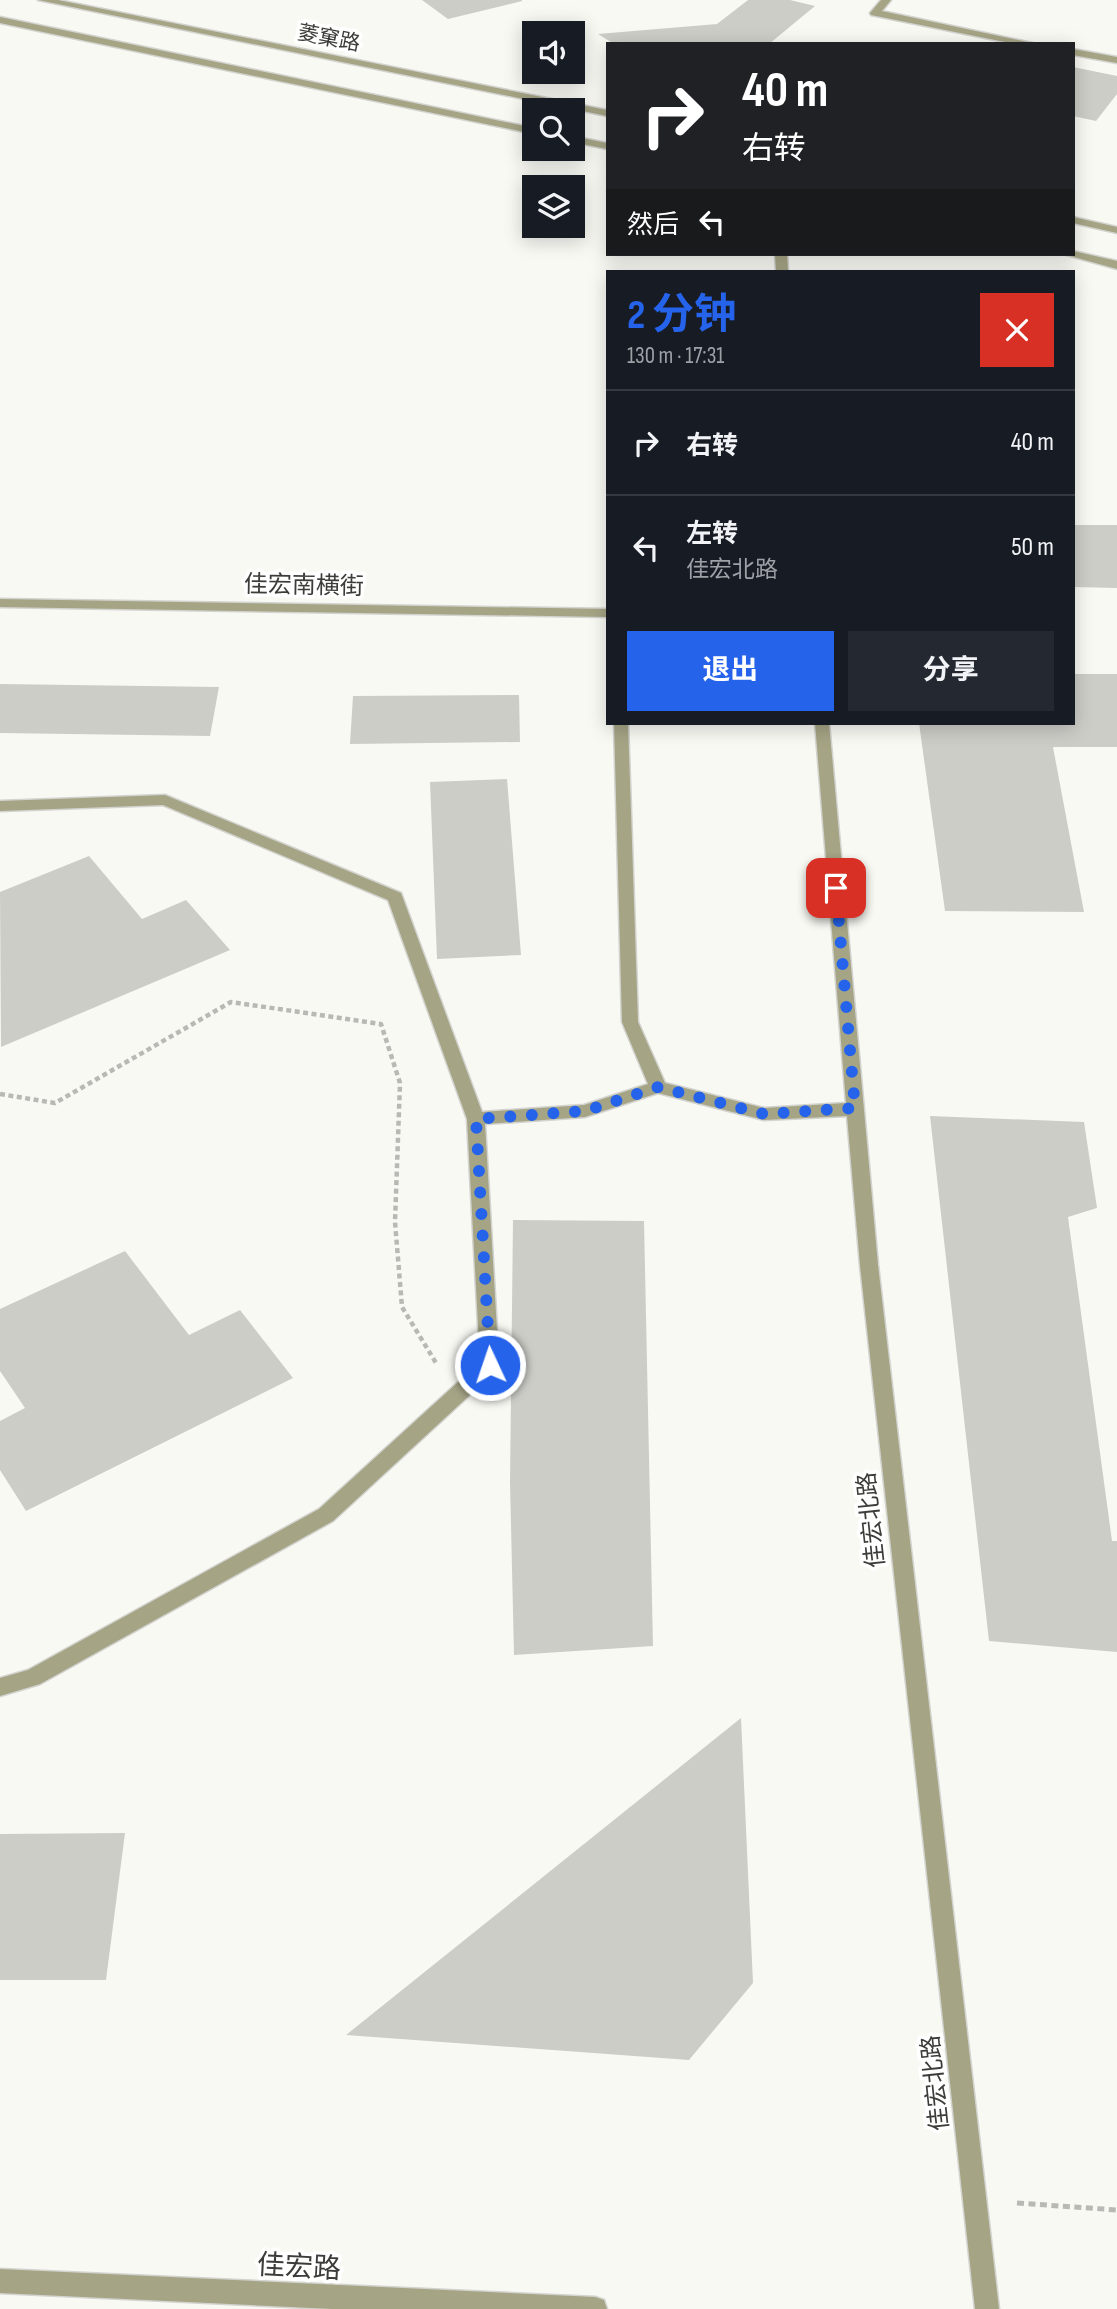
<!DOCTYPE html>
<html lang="zh">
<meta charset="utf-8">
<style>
:root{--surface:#171b24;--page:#242831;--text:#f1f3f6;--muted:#9ea1a6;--line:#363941;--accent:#2563eb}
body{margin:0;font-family:"Sofia Sans Condensed","Noto Sans SC",sans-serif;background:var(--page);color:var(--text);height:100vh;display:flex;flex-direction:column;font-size:26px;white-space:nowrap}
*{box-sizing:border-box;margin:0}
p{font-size:23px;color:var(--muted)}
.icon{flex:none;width:38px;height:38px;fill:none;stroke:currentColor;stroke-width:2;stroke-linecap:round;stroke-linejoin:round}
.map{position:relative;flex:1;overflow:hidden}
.details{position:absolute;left:606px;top:270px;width:469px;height:455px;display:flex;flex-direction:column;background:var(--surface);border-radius:0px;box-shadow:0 4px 18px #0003}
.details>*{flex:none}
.guide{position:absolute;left:606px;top:42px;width:469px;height:214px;border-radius:0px;box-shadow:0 4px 18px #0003;background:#202124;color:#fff;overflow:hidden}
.buttons{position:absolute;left:522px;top:21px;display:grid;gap:14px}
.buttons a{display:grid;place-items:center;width:63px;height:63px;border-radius:0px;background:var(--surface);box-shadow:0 4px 18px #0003;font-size:35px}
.pin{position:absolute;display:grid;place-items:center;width:60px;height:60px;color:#fff;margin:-30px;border-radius:14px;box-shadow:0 4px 10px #0006}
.me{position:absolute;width:77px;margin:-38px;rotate:357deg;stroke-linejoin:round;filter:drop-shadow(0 0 5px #0008)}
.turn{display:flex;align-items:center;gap:24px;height:147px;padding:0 21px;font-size:32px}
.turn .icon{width:91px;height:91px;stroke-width:2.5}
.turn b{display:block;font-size:49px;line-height:60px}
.then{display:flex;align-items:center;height:66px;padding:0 21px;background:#0003;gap:14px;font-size:26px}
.round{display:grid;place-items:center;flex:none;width:74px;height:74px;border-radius:0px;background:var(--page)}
.head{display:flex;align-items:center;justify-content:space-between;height:119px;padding:0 21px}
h1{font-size:42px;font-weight:700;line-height:52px;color:var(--accent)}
.button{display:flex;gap:14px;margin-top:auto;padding:14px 21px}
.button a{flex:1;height:80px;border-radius:0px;background:var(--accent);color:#fff;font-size:28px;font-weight:700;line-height:80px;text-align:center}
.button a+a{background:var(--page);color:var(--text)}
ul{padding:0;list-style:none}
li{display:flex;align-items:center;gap:21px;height:105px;padding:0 21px;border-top:2px solid var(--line)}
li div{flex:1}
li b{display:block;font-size:26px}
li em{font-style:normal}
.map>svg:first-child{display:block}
.building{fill:#cdcdc8}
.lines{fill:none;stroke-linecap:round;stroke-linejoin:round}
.minor-casing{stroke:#d3d3cf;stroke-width:3}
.path-far1{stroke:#b8b8b5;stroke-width:4.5;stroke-dasharray:5 3.5;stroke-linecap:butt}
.path{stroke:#b8b8b5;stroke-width:5;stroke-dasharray:7 4.5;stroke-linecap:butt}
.minor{fill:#a5a485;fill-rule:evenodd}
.route{stroke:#2563eb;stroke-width:12;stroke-dasharray:0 21.6}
.labels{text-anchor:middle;stroke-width:7;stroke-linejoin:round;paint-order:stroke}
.far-street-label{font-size:21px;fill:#3c3c3a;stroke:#fff}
.street-label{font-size:24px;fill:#3c3c3a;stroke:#fff}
.near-street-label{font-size:28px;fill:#3c3c3a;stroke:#fff}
</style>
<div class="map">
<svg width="1117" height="2309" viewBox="0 0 1117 2309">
<rect width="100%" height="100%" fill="#f9f9f4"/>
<!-- building -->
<path class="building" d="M422,0h100v1l-74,18z
M748,0h42l25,6 -46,38h-155l-16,-10 119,-10z
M1073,67l44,9v18l-21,27 -23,-5z
M1073,525h44v63l-44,-1z
M1073,674h44v73h-64l31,165 -139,-1 -26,-188h154z
M0,684l219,3 -9,49 -210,-3z
M519,695l1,47 -170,2 3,-48z
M507,779l14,176 -84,4 -7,-177z
M89,856l53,63 44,-19 44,50 -229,97 -1,-155z
M930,1116l154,6 13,86 -29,9 44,324h5v111l-128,-11z
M513,1220l131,1 9,425 -139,9 -4,-173z
M125,1251l64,84 51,-25 53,68 -267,133 -26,-41v-49l25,-13 -25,-37v-62z
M741,1718l12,265 -64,77 -343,-25z
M125,1833l-19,147h-106v-146z"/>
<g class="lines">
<defs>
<path id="minor" d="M38,0h20l549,110v6z
M881,0h10l-9,11 155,33h-22l-144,-29 -1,-2z
M0,17l534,111v6l-534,-111z
M1073,49l44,8v6l-44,-8z
M572,136l35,7v6l-35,-7z
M1073,217l44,10v6l-44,-10z
M1073,251l44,10v8l-54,-15h10z
M775,254h12l1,17h-12z
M0,599l607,10v8l-607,-10z
M614,723h14l10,299 27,61 99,25 82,-5 -31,-380h14l49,542 121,1044h-24l-115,-1044 -13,-149 -83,4 -106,-27 -73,24 -100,7 14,241 -2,5 -164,151 -293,163 -40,12v-18l28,-8 291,-161 161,-147 -13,-243 -79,-219 -225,-95 -163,6v-10l165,-6 236,98 81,219 102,-7 64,-21 -26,-62z
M0,2269l595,28 9,3 3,9h-275l-332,-16z"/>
</defs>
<!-- minor casing -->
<use href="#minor" class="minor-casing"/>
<!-- path-far1 -->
<path class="path-far1" d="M0,1094l55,9 176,-101 150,22 19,59 -5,139 7,85 34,56"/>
<!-- path -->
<path class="path" d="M1017,2203l100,7"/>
<!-- minor -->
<use href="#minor" class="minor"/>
</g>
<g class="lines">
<!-- route -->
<path class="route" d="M490,1365l-14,-246 109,-8 73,-24 106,27 91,-6 -19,-220"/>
</g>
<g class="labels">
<!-- far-street labels -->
<g class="far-street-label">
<text transform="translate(329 38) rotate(11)" y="7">菱窠路</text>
</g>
<!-- street labels -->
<g class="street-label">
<text transform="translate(304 585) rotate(1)" y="8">佳宏南横街</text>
<text transform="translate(871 1520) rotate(-96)" y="8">佳宏北路</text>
<text transform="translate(935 2083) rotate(-96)" y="8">佳宏北路</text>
</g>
<!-- near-street labels -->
<g class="near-street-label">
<text transform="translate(299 2266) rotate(3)" y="10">佳宏路</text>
</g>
</g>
</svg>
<div class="buttons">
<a><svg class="icon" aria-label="sound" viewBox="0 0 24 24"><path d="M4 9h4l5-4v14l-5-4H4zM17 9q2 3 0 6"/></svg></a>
<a><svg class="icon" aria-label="search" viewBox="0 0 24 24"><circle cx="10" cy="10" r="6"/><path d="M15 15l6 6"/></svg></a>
<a><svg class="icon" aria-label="layers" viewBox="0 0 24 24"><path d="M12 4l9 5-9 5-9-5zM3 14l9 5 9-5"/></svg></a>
</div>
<div class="pin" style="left:836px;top:888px;background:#d93025"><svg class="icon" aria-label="arrive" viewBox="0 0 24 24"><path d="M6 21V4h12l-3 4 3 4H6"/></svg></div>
<svg class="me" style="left:490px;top:1365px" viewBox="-20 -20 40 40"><circle r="17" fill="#2563eb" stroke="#fff" stroke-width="3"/><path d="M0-11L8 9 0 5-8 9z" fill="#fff"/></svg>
<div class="guide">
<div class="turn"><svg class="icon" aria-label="right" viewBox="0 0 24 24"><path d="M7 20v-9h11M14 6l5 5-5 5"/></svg><div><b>40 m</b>右转</div></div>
<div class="then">然后<svg class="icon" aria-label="left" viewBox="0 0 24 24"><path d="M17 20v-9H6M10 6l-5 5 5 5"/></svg></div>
</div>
<section class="details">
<div class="head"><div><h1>2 分钟</h1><p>130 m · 17:31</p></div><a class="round" style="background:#d93025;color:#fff"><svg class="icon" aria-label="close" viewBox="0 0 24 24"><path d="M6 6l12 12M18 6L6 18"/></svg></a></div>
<ul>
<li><svg class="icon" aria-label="right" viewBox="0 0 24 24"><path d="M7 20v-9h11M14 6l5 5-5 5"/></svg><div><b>右转</b></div><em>40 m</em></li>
<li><svg class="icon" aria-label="left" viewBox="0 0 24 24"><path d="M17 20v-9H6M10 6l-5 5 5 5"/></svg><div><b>左转</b><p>佳宏北路</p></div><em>50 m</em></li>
</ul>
<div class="button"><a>退出</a><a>分享</a></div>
</section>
</div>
